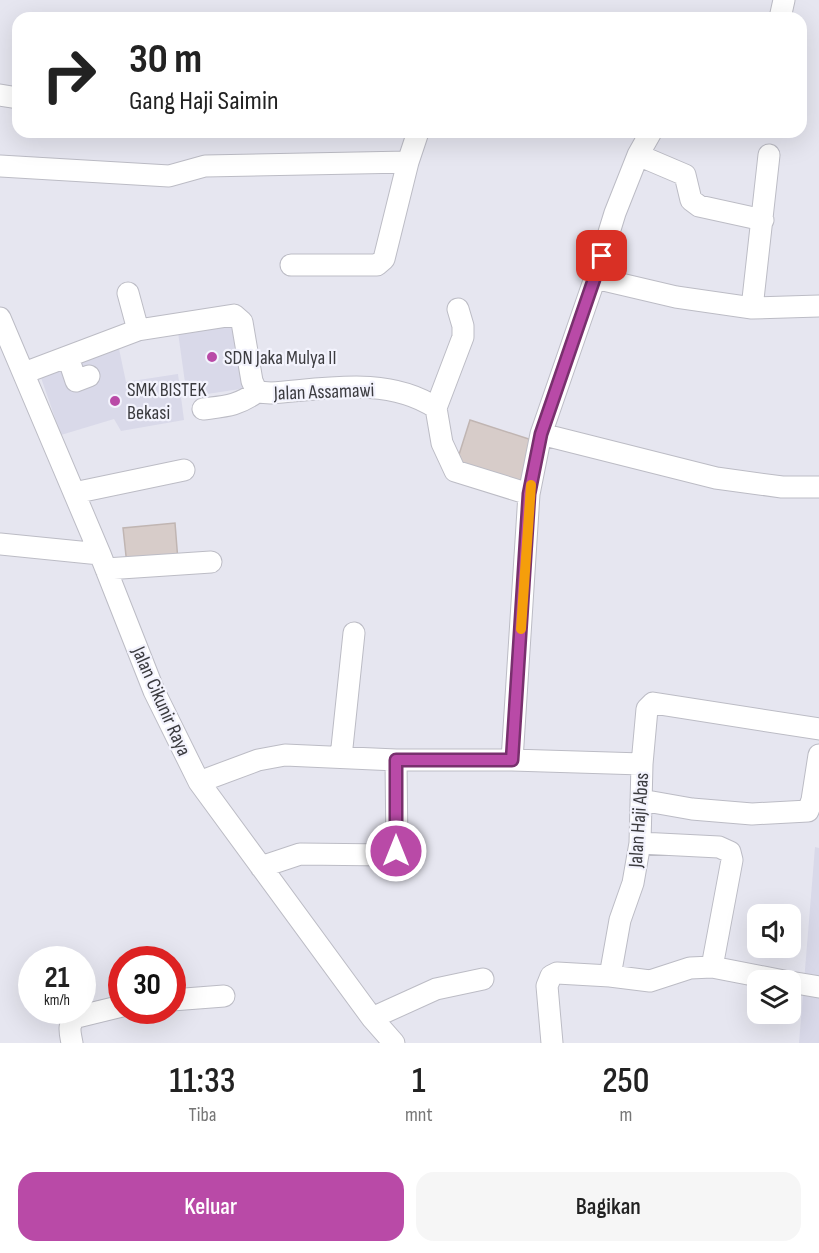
<!DOCTYPE html>
<html lang="id">
<style>
:root{--surface:#fff;--page:#f6f6f6;--text:#222;--muted:#767676;--accent:#b94aa7}
body{margin:0;font-family:"Sofia Sans Condensed",sans-serif;background:var(--page);color:var(--text);height:100vh;display:flex;flex-direction:column;font-size:22px;white-space:nowrap}
*{box-sizing:border-box;margin:0}
p{font-size:20px;color:var(--muted)}
.icon{flex:none;width:33px;height:33px;fill:none;stroke:currentColor;stroke-width:2;stroke-linecap:round;stroke-linejoin:round}
.map{position:relative;height:1043px;overflow:hidden}
.drawer{display:flex;flex-direction:column;background:var(--surface);flex:1}
.drawer>*{flex:none}
.banner{position:absolute;left:12px;top:12px;width:795px;height:126px;border-radius:18px;box-shadow:0 6px 24px #0002;background:#fff;color:var(--text);overflow:hidden}
.controls{position:absolute;left:747px;top:904px;display:grid;gap:12px}
.controls a{display:grid;place-items:center;width:54px;height:54px;border-radius:12px;background:var(--surface);box-shadow:0 6px 24px #0002;font-size:30px}
.speed{position:absolute;left:18px;top:946px;display:flex;gap:12px;font-size:30px;font-weight:700;text-align:center}
.speed>*{display:grid;place-content:center;width:78px;height:78px;border-radius:50%;background:var(--surface);box-shadow:0 6px 24px #0002;line-height:1}
.speed small{font-size:15px;font-weight:400}
.speed .limit{border:9px solid #d22;background:#fff;color:#111}
.pin{position:absolute;display:grid;place-items:center;width:51px;height:51px;color:#fff;margin:-26px;border-radius:12px;box-shadow:0 3px 9px #0006}
.me{position:absolute;width:66px;margin:-33px;rotate:0deg;stroke-linejoin:round;filter:drop-shadow(0 0 4px #0008)}
.turn{display:flex;align-items:center;gap:21px;height:126px;padding:0 18px;font-size:27px}
.turn .icon{width:78px;height:78px;stroke-width:2.5}
.turn b{display:block;font-size:42px;line-height:51px}
.eta{display:flex;justify-content:space-evenly;align-items:center;height:102px;text-align:center}
.eta b{font-size:36px;font-weight:600;line-height:42px}
.primary-button{display:flex;gap:12px;margin-top:auto;padding:12px 18px}
.primary-button a{flex:1;height:69px;border-radius:18px;background:var(--accent);color:#fff;font-size:24px;font-weight:600;line-height:69px;text-align:center}
.primary-button a+a{background:var(--page);color:var(--text)}
.map>svg:first-child{display:block}
.built{fill:#d9d9e9}
.building{fill:#d7ccc9;stroke:#c0b5b2;stroke-width:1.5}
.lines{fill:none;stroke-linecap:round;stroke-linejoin:round}
.minor-casing{stroke:#bcbcc5;stroke-width:23}
.minor{stroke:#fff;stroke-width:21}
.route-casing{stroke:#78306d;stroke-width:15}
.route{stroke:#b94aa7;stroke-width:10}
.slow{stroke:#f59e0b;stroke-width:10}
.poi-dot{fill:#b94aa7;stroke:#f3f3fd;stroke-width:2}
.labels{text-anchor:middle;stroke-width:4.5;stroke-linejoin:round;paint-order:stroke}
.poi-label{font-size:20px;fill:#3b3b3f;stroke:#f3f3fd;text-anchor:start}
.street-label{font-size:20px;fill:#3b3b3f;stroke:#f3f3fd}
</style>
<div class="map">
<svg width="819" height="1043" viewBox="0 0 819 1043">
<rect width="100%" height="100%" fill="#e6e6f0"/>
<!-- built -->
<path class="built" d="M236,317l11,71 -60,9 -10,-72z
M118,344l8,38 52,-8 6,46 -63,11 -7,-12 -53,16 -22,-63z
M815,847l4,1v195h-20z"/>
<!-- building -->
<path class="building" d="M470,420l65,21 -14,42 -64,-22z
M175,523l3,38 -51,4 -4,-37z"/>
<g class="lines">
<defs>
<path id="minor" d="M780,18l4,-18
M0,95l18,3
M638,155l47,20 6,25 8,6 64,14
M0,166l169,10 36,-10 203,-4
M291,265h86l7,-6 24,-97 10,-30
M595,278l81,19 76,11 67,-2
M128,293l10,37
M752,308l17,-153
M0,318l100,236 54,137 45,91 173,236 22,25
M68,357l8,24 13,-5
M24,373l114,-43 96,-15 8,7 10,59 5,11 14,1c55,-4 117,-17 165,15l6,35 13,28 74,23
M436,408l27,-71v-11l-5,-17
M203,409c24,-3 34,-3 54,-17
M541,434l175,44 66,9h37
M74,493l110,-23
M0,544l100,10
M106,569l105,-7
M341,757l13,-124
M512,760l17,-266 12,-60 54,-156 20,-65 23,-58 13,-23
M199,782l59,-22 27,-5 111,5h116l130,4
M641,800l51,9 60,5 56,-3 4,-11 7,-45
M261,867l39,-13 88,1 9,-4 -1,-91
M712,967l72,14
M610,976l40,5 40,-13 22,-1 20,-107 -2,-8 -11,-5 -79,-4
M790,982l29,5
M172,1000l52,-4
M372,1018l64,-29 47,-10
M72,1043c-2,-11 -5,-19 5,-26l45,-11
M552,1043l-5,-57 4,-10 6,-3 53,3 10,-56 13,-37 7,-40 2,-79 5,-55 6,-6 166,26"/>
</defs>
<!-- minor casing -->
<use href="#minor" class="minor-casing"/>
<!-- minor -->
<use href="#minor" class="minor"/>
</g>
<g class="lines">
<defs>
<path id="route" d="M396,851v-91h116l17,-266 12,-60 61,-178"/>
</defs>
<!-- route casing -->
<use href="#route" class="route-casing"/>
<!-- route -->
<use href="#route" class="route"/>
<!-- slow -->
<path class="slow" d="M521,629l10,-144"/>
</g>
<!-- markers -->
<g class="poi-dot">
<circle cx="212" cy="357" r="6"/>
<circle cx="115" cy="401" r="6"/>
</g>
<g class="labels">
<!-- poi labels -->
<g class="poi-label">
<text x="224" y="364">SDN Jaka Mulya II</text>
<text x="127" y="396">SMK BISTEK<tspan x="127" dy="23">Bekasi</tspan></text>
</g>
<!-- street labels -->
<g class="street-label">
<text transform="translate(324 391) rotate(-2)" y="7">Jalan Assamawi</text>
<text transform="translate(162 701) rotate(66)" y="7">Jalan Cikunir Raya</text>
<text transform="translate(638 820) rotate(-86)" y="7">Jalan Haji Abas</text>
</g>
</g>
</svg>
<div class="controls">
<a><svg class="icon" aria-label="sound" viewBox="0 0 24 24"><path d="M4 9h4l5-4v14l-5-4H4zM17 9q2 3 0 6"/></svg></a>
<a><svg class="icon" aria-label="layers" viewBox="0 0 24 24"><path d="M12 4l9 5-9 5-9-5zM3 14l9 5 9-5"/></svg></a>
</div>
<div class="speed"><div>21<small>km/h</small></div><div class="limit">30</div></div>
<div class="pin" style="left:602px;top:256px;background:#d93025"><svg class="icon" aria-label="arrive" viewBox="0 0 24 24"><path d="M6 21V4h12l-3 4 3 4H6"/></svg></div>
<svg class="me" style="left:396px;top:851px" viewBox="-20 -20 40 40"><circle r="17" fill="#b94aa7" stroke="#fff" stroke-width="3"/><path d="M0-11L8 9 0 5-8 9z" fill="#fff"/></svg>
<div class="banner">
<div class="turn"><svg class="icon" aria-label="right" viewBox="0 0 24 24"><path d="M7 20v-9h11M14 6l5 5-5 5"/></svg><div><b>30 m</b>Gang Haji Saimin</div></div>
</div>
</div>
<section class="drawer">
<div class="eta">
<div><b>11:33</b><p>Tiba</p></div>
<div><b>1</b><p>mnt</p></div>
<div><b>250</b><p>m</p></div>
</div>
<div class="primary-button"><a>Keluar</a><a>Bagikan</a></div>
</section>
